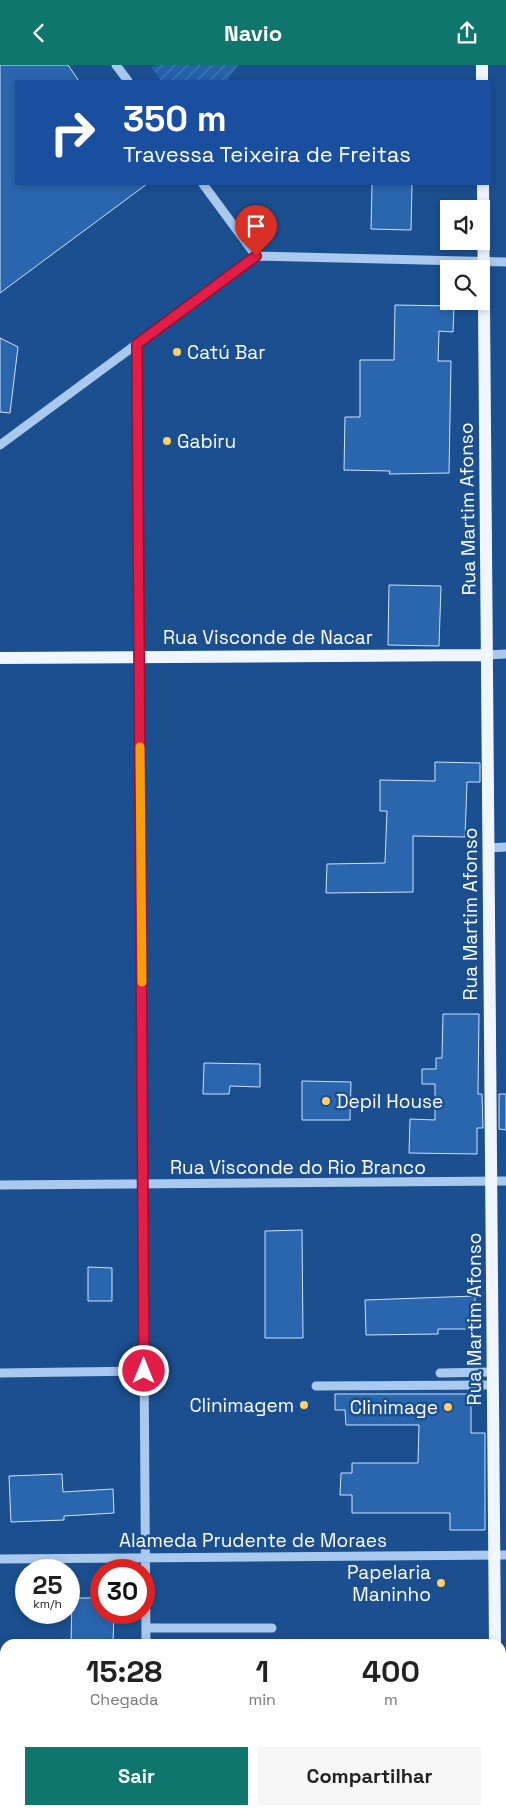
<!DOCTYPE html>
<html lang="pt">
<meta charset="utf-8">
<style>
:root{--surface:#fff;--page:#f6f6f6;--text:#222;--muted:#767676;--accent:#0f766e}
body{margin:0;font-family:"Space Grotesk",sans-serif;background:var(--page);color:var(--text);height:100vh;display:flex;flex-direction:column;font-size:19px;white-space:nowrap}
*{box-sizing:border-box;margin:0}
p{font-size:16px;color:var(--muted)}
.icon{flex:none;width:28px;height:28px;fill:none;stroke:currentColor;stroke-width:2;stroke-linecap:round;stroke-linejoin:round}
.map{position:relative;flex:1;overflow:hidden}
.sheet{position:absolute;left:0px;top:1574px;width:506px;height:176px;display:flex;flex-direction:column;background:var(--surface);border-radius:15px 15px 0 0;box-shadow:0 2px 8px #0003}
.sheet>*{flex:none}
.banner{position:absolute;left:15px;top:15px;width:476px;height:105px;border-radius:0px;box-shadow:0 2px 8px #0003;background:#1a4fa0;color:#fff;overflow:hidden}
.buttons{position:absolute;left:440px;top:135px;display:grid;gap:10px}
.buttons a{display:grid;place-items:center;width:50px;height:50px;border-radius:0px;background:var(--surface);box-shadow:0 2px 8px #0003;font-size:25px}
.speed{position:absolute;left:15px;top:1494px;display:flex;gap:10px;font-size:25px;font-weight:700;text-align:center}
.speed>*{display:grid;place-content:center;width:65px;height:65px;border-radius:50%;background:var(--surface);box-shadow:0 2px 8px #0003;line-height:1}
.speed small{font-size:12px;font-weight:400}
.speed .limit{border:8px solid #d22;background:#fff;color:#111}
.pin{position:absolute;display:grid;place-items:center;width:42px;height:42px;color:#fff;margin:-51px -21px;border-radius:50% 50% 50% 0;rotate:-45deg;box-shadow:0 0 5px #0007}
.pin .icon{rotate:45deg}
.me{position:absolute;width:55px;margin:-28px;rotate:0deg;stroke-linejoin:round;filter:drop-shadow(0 0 4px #0008)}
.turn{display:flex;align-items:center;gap:18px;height:105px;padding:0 25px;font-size:22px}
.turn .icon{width:65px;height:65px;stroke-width:2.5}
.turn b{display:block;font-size:35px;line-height:42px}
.eta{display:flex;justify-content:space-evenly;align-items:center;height:85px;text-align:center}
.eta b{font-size:30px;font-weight:800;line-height:35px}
.primary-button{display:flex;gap:10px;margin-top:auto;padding:10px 25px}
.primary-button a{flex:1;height:58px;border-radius:0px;background:var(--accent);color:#fff;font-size:20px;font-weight:800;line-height:58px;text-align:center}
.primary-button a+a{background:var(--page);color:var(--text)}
header{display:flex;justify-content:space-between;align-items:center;height:65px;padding:0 25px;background:var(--accent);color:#fff;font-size:22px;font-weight:800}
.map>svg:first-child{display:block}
.garden{fill:url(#garden-furrows)}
.building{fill:#2a66ad;stroke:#cfe3fa}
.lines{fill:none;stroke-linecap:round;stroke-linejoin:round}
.minor{stroke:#a9c9ee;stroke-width:9}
.major{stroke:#f0f6ff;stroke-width:12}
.route-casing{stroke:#92132f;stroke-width:12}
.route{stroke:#e11d48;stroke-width:9}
.slow{stroke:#f59e0b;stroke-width:9}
.poi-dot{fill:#ffd166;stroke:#1b4f8f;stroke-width:2}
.labels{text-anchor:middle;stroke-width:5;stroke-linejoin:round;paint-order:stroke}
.poi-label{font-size:19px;fill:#fff;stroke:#1b4f8f;text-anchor:start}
.street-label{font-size:19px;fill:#fff;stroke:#1b4f8f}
</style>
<header><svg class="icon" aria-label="back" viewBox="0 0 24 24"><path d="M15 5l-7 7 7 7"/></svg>Navio<svg class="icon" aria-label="share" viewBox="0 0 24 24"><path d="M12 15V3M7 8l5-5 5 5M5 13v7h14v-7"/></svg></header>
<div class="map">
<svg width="506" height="1749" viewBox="0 0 506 1749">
<defs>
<pattern id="garden-furrows" width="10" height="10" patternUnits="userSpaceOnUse" patternTransform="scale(1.25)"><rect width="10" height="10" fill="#2461a8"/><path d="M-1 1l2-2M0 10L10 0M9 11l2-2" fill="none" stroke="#4579b5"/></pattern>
</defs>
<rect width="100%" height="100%" fill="#1b4f8f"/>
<!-- garden -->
<path class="garden" d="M158,0h80l-11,16h-66l-10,-14z"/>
<!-- building -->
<path class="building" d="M0,0h68l11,16h-63v103h131l-147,109z
M372,119h40l-1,46 -40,-1z
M395,240l59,1 -1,26 -14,-1 -1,30h13l-2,112 -60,1 1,-3 -46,-1 1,-53h15v-57h34z
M0,273l18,9 -8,66 -10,-1z
M389,520l52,1 -2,60 -51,-1z
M435,697l45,1v19h-13l-2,55 -52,-1v56l-87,1 1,-29 58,-1 2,-52h-7v-31l55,1z
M443,949h36l-1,80h4l1,34h-6v26l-68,-1 1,-34 25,1v-36h-13v-15h14v-11h6z
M204,998l56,1v23l-30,-1 -1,8h-26z
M302,1016l49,1 -1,38h-48z
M499,1029h7v36l-7,-1z
M302,1165l1,108h-38v-107z
M88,1202l24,1v33h-24z
M475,1231v33h-37v5l-72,1 -1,-35z
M335,1329h136v39h14v97h-35v-17h-98v-18h-12l1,-22h11v-10h66l1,-38h-73l-1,-15h-10z
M62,1409l1,18 50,-3 1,24 -50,3v4l-53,2 -2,-46z
M72,1533h29v15h13l-1,31h-42z"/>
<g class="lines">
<!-- minor -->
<path class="minor" d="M116,0l12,16
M203,119l53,72
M256,191l250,6
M137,279l9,1300
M0,380l256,-189
M487,590l19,-1
M489,783l17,-1
M0,1120l506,-4
M0,1308l144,-2
M440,1308l53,-1
M316,1321l177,-1
M0,1494l506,-4
M146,1563h126
M148,1745v4"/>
<!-- major -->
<path class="major" d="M482,0v16
M483,119l12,1460
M0,593l487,-3
M496,1745v4"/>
</g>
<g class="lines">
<defs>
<path id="route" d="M144,1306l-7,-1027 119,-88"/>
</defs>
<!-- route casing -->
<use href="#route" class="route-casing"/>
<!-- route -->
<use href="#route" class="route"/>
<!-- slow -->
<path class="slow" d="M140,682l2,235"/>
</g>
<!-- markers -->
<g class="poi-dot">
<circle cx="177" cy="287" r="5"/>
<circle cx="167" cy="376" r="5"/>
<circle cx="326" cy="1036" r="5"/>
<circle cx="304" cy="1340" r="5"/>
<circle cx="448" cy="1342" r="5"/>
<circle cx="441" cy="1518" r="5"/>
</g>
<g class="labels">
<!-- poi labels -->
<g class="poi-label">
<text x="187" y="294">Catú Bar</text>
<text x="177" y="383">Gabiru</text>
<text x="336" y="1043">Depil House</text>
<text x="294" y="1347" text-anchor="end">Clinimagem</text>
<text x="438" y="1349" text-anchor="end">Clinimage</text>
<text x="431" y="1514" text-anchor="end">Papelaria<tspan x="431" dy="22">Maninho</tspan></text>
</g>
<!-- street labels -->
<g class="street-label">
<text transform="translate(467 444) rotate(-91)" y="7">Rua Martim Afonso</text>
<text x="268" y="579">Rua Visconde de Nacar</text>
<text transform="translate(470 849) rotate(-90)" y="7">Rua Martim Afonso</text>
<text x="298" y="1109">Rua Visconde do Rio Branco</text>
<text transform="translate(474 1254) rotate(-90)" y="7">Rua Martim Afonso</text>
<text x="253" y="1482">Alameda Prudente de Moraes</text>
</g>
</g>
</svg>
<div class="buttons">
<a><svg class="icon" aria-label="sound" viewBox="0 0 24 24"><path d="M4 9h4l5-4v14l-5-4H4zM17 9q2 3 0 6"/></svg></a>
<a><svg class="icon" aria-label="search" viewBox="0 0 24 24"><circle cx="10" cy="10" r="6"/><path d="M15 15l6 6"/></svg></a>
</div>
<div class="speed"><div>25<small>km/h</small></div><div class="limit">30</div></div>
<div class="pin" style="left:256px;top:191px;background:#d93025"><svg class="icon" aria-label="arrive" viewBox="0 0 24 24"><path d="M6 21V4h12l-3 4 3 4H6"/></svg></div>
<svg class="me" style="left:144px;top:1306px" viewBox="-20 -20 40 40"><circle r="17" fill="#e11d48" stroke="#fff" stroke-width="3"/><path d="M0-11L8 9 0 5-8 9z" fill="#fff"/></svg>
<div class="banner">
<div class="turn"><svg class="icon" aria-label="right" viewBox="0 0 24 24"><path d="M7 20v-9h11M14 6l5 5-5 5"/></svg><div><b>350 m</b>Travessa Teixeira de Freitas</div></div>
</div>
<section class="sheet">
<div class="eta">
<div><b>15:28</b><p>Chegada</p></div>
<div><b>1</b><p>min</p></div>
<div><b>400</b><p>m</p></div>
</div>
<div class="primary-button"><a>Sair</a><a>Compartilhar</a></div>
</section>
</div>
